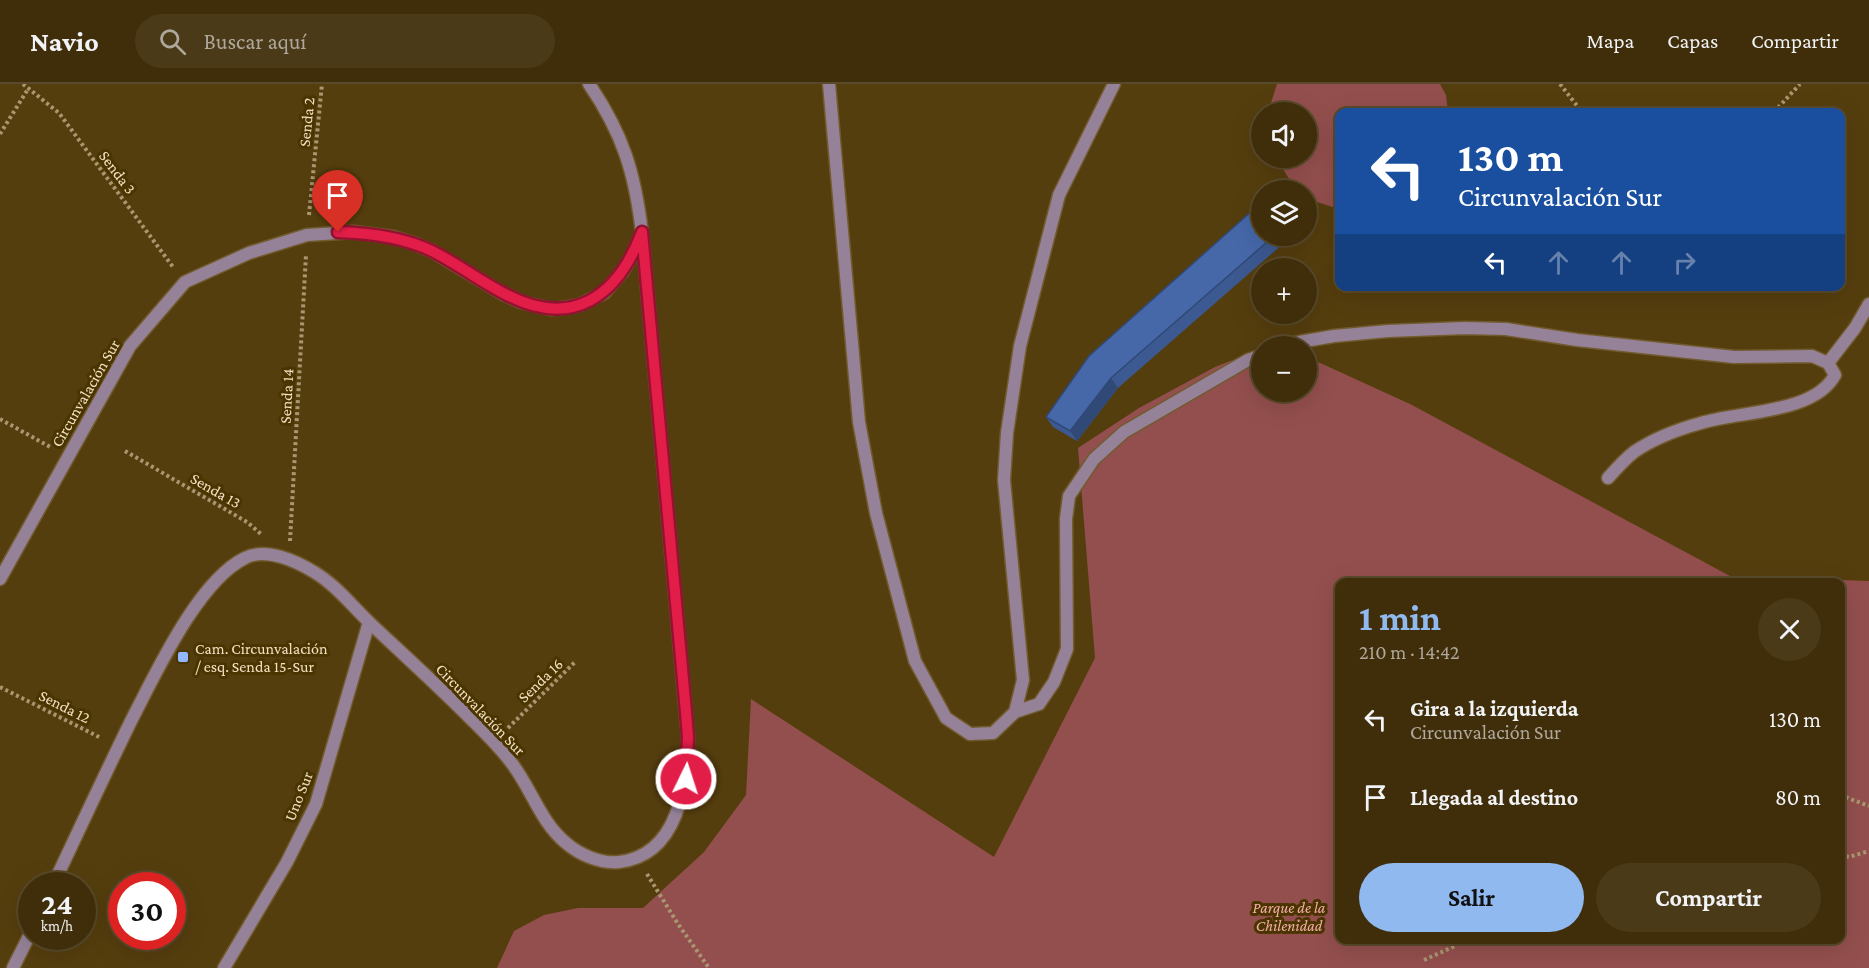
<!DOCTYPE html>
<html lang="es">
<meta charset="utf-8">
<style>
:root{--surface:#402e0a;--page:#4b3a18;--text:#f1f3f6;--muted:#aea89c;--line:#594a2b;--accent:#90b9f0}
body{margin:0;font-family:"Crimson Pro",serif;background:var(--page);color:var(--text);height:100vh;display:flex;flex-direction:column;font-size:22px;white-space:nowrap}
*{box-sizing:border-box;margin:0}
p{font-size:20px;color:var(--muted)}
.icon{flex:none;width:33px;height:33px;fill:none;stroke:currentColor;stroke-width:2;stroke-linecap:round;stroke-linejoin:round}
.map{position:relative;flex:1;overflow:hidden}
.details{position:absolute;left:1335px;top:494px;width:510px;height:366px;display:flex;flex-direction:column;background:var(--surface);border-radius:12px;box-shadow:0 6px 24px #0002,0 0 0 2px var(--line)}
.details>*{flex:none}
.guide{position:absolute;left:1335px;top:24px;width:510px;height:183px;border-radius:12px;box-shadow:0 6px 24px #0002,0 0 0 2px var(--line);background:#1a4fa0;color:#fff;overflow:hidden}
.controls{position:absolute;left:1251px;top:18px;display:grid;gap:12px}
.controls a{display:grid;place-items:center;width:66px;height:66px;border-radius:50%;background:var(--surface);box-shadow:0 6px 24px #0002,0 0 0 2px var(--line);font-size:30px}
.speed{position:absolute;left:18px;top:788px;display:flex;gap:12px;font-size:30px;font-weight:700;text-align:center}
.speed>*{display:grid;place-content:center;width:78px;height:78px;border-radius:50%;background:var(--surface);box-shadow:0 6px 24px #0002,0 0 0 2px var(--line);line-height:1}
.speed small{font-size:15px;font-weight:400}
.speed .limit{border:9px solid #d22;background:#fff;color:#111}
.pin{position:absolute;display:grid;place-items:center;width:51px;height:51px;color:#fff;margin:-62px -26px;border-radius:50% 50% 50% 0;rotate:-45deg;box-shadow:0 0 6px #0007}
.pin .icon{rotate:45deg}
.me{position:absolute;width:66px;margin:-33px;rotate:4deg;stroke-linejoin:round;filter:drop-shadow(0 0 4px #0008)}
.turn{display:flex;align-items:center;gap:21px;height:126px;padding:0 24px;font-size:27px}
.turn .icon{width:78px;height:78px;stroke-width:2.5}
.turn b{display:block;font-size:42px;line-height:51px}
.lanes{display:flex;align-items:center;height:57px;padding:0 24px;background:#0003;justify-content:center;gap:30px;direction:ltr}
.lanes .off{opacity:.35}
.round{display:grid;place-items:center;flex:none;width:63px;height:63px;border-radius:32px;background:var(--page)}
.head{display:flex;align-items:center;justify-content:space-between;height:102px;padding:0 24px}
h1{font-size:36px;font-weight:700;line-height:45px;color:var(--accent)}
.button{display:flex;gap:12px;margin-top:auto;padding:12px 24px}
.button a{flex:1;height:69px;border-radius:36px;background:var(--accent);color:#111;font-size:24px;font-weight:700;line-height:69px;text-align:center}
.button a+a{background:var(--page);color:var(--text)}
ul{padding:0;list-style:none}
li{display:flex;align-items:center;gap:18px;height:78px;padding:0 24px}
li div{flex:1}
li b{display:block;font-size:22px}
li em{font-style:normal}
header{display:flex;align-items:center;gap:36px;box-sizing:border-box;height:84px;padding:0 30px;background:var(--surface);border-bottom:2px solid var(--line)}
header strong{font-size:28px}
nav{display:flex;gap:33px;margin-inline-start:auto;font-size:21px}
.search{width:420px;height:54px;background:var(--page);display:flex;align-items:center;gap:15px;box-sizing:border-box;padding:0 21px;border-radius:33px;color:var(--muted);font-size:22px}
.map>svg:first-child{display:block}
.green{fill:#934f4d;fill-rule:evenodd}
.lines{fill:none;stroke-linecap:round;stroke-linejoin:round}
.service-casing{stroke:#715b2e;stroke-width:15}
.minor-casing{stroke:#715b2e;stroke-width:15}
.path{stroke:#aa9771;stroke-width:4;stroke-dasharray:3 3;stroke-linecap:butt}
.service{stroke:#958298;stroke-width:12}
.minor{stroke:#958298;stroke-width:12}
.wall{fill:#3c5991}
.shaded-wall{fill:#314976}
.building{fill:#4668a9;stroke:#314976;stroke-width:1.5}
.route-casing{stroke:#92132f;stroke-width:15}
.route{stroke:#e11d48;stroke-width:10}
.poi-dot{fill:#92b7fd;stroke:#4a3400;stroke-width:2}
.labels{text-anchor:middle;stroke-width:6;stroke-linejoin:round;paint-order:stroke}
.street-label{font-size:16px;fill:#f1e0c2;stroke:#4a3400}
.poi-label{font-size:16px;fill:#f1e0c2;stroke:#4a3400;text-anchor:start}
.park-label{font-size:16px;font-style:italic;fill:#f4ada9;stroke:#4a3400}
</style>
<header>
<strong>Navio</strong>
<div class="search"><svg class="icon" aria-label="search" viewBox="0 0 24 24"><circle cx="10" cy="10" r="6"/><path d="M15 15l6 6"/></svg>Buscar aquí</div>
<nav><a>Mapa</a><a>Capas</a><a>Compartir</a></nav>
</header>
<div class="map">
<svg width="1869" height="884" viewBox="0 0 1869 884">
<rect width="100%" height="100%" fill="#553e0e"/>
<!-- green -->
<path class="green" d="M1277,0h163l6,11 2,17h-108l-1,97 -22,-7 -10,-8 -1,-4c-15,-2 -22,-20 -29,-32h29v-46h-38z
M1261,265l1,43h44l1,-35 103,47 320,172 139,5v387h-1372l17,-37 30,-16 34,-7h65l61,-56 42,-57 5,-96 243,158 101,-199 -17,-210 61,-40 76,-41zM1340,498h500v357h-500z"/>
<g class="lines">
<defs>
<path id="service" d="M829,0l30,338 17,91 39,148 31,57 24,16 23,-1 22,-21 8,-32 -19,-200 3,-47 13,-87 39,-151 55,-111
M1286,262l13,-4 35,-6 54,-5 77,-3 41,1 71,11 157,17 78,-1 16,7 7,12c-21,39 -96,36 -134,48 -22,6 -48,16 -67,29 -9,7 -18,17 -26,26
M1828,279l27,-35 14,-24
M1015,628l24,-8 15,-22 13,-33 -1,-130 3,-23 25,-37 30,-27 124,-72 14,-5"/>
<path id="minor" d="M0,495l130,-233 55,-64 64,-29 58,-18 47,-3 39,5 20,6 19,8 73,44 16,7 30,7 12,-1 16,-3 25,-12 19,-22 11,-19 6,-15
M53,801c26,-55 52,-111 79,-166 24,-46 66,-138 113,-161 21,-11 51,3 69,14 22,13 39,35 58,53 32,30 64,59 95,90 15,15 31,30 43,46 21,26 30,61 56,82 14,12 35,21 53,19 60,-7 68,-77 69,-125l-46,-504c-7,-60 -19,-99 -53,-149
M13,884l19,-38
M224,884l63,-106 29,-58 53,-182"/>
</defs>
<!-- service casing -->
<use href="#service" class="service-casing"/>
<!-- minor casing -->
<use href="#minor" class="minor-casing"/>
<!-- path -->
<path class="path" d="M23,0l36,29 114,154
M1560,0l18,23 9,5
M1774,28l26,-28
M0,50l28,-45
M309,131l13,-131
M0,335l52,29
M125,367l122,71 14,12
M290,457l16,-286
M0,603l101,51
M508,644l68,-67
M1840,711l29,11
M1840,771l9,2 20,-6
M647,790l31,50 31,44
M1424,876l31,-14 7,-7"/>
<!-- service -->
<use href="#service" class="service"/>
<!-- minor -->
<use href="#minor" class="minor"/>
</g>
<!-- wall -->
<path class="wall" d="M1262,152h30l-174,152 -41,53 -24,-14 -7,-10z"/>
<!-- shaded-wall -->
<path class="shaded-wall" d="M1111,294l7,10 -41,53 -7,-10z"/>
<!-- building -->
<path class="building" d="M1262,118v34h12l-163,142 -41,53 -24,-14 43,-61z"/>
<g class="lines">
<defs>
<path id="route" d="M338,148c32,1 65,5 94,19 26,13 49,31 75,44 66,34 111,1 135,-63l44,480 2,25 -2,42"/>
</defs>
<!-- route casing -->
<use href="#route" class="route-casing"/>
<!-- route -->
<use href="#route" class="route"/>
</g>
<!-- markers -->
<rect class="poi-dot" x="177" y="567" width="12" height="12" rx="3"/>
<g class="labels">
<!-- street labels -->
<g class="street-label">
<text transform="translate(306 38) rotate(-84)" y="6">Senda 2</text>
<text transform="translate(118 88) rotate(53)" y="6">Senda 3</text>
<text transform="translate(85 309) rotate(-60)" y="6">Circunvalación Sur</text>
<text transform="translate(286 312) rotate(-87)" y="6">Senda 14</text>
<text transform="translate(216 406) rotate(30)" y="6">Senda 13</text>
<text transform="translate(540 596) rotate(-44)" y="6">Senda 16</text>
<text transform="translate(65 622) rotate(27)" y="6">Senda 12</text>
<text transform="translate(481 625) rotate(46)" y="6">Circunvalación Sur</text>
<text transform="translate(298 712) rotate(-68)" y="6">Uno Sur</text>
</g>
<!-- poi labels -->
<g class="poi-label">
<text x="195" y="570">Cam. Circunvalación<tspan x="195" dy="18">/ esq. Senda 15-Sur</tspan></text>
</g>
<!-- park labels -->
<g class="park-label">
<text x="1289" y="829">Parque de la<tspan x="1289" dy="18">Chilenidad</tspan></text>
</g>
</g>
</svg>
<div class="controls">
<a><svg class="icon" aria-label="sound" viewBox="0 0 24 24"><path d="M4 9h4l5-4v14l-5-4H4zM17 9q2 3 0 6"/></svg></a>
<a><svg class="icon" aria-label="layers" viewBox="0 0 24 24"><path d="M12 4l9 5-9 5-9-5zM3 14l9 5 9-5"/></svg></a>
<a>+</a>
<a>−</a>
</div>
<div class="speed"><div>24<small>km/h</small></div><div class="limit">30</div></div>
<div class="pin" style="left:338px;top:148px;background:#d93025"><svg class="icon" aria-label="arrive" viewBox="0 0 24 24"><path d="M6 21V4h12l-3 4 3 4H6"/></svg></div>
<svg class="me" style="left:686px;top:695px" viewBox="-20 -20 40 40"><circle r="17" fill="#e11d48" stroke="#fff" stroke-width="3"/><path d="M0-11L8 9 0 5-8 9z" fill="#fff"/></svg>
<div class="guide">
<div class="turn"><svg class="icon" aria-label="left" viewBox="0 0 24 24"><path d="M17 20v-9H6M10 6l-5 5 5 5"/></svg><div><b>130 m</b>Circunvalación Sur</div></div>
<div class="lanes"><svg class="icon" aria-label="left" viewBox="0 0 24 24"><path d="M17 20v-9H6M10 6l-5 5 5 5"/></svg><svg class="icon off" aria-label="ahead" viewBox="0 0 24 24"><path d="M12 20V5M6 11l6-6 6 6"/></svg><svg class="icon off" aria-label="ahead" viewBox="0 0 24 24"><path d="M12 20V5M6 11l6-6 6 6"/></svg><svg class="icon off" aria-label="right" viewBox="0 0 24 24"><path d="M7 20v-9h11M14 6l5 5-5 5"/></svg></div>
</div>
<section class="details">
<div class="head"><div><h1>1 min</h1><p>210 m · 14:42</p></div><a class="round"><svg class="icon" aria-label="close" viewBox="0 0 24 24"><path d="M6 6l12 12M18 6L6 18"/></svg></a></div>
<ul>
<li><svg class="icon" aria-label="left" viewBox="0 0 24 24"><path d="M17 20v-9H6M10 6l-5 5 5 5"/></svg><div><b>Gira a la izquierda</b><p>Circunvalación Sur</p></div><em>130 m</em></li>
<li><svg class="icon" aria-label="arrive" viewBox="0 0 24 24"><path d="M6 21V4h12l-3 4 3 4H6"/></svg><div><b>Llegada al destino</b></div><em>80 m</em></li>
</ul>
<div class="button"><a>Salir</a><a>Compartir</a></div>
</section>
</div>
